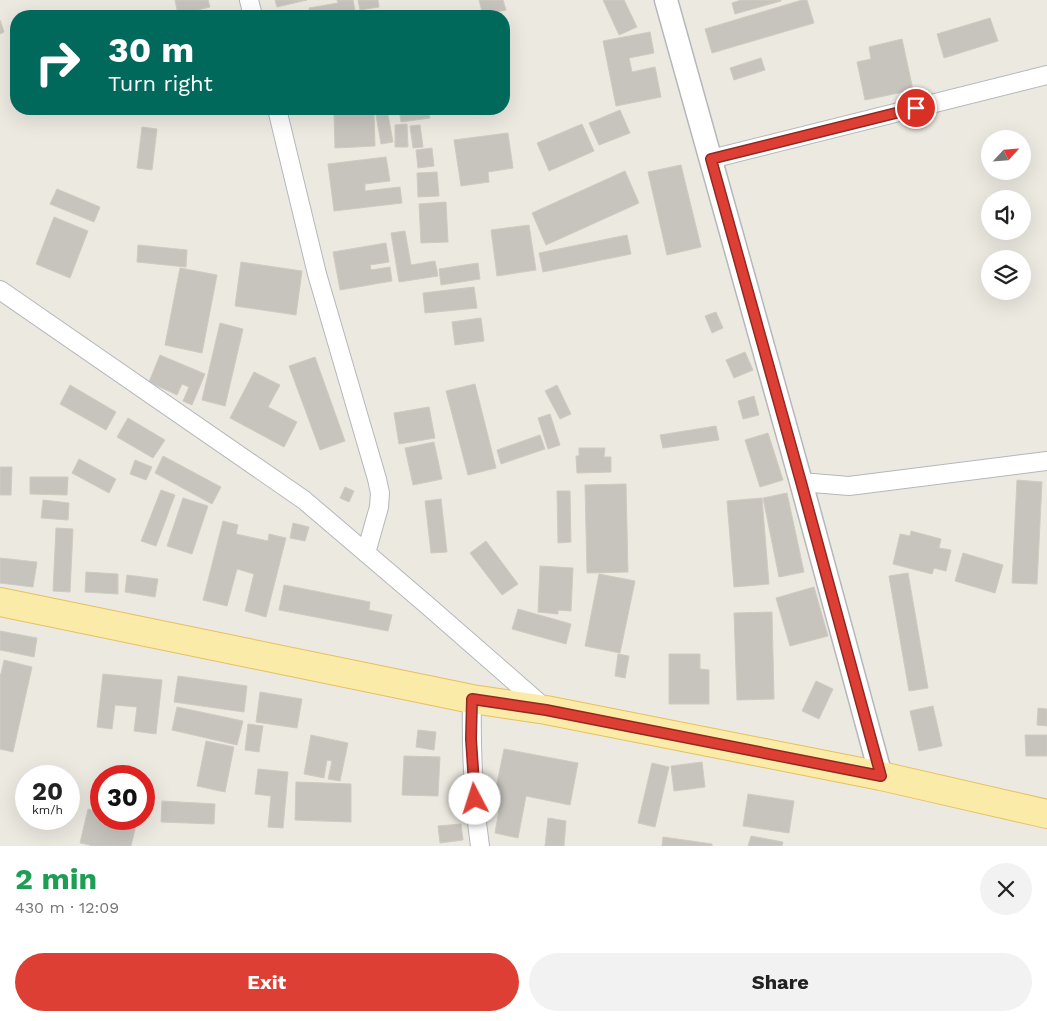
<!DOCTYPE html>
<meta charset="utf-8">
<style>
:root{--surface:#fff;--page:#f2f2f2;--text:#222;--muted:#767676;--accent:#de3f35}
body{margin:0;font-family:"Work Sans",sans-serif;background:var(--page);color:var(--text);height:100vh;display:flex;flex-direction:column;font-size:19px;white-space:nowrap}
*{box-sizing:border-box;margin:0}
p{font-size:16px;color:var(--muted)}
.icon{flex:none;width:28px;height:28px;fill:none;stroke:currentColor;stroke-width:2;stroke-linecap:round;stroke-linejoin:round}
.map{position:relative;height:846px;overflow:hidden}
.panel{display:flex;flex-direction:column;background:var(--surface);flex:1}
.panel>*{flex:none}
.banner{position:absolute;left:10px;top:10px;width:500px;height:105px;border-radius:20px;box-shadow:0 5px 20px #0002;background:#00695c;color:#fff;overflow:hidden}
.needle{width:32px;rotate:64deg}
.buttons{position:absolute;left:981px;top:130px;display:grid;gap:10px}
.buttons a{display:grid;place-items:center;width:50px;height:50px;border-radius:50%;background:var(--surface);box-shadow:0 5px 20px #0002;font-size:25px}
.speed{position:absolute;left:15px;top:765px;display:flex;gap:10px;font-size:25px;font-weight:700;text-align:center}
.speed>*{display:grid;place-content:center;width:65px;height:65px;border-radius:50%;background:var(--surface);box-shadow:0 5px 20px #0002;line-height:1}
.speed small{font-size:12px;font-weight:400}
.speed .limit{border:8px solid #d22;background:#fff;color:#111}
.pin{position:absolute;display:grid;place-items:center;width:42px;height:42px;color:#fff;margin:-21px;border:2px solid #fff;border-radius:50%;box-shadow:0 1px 5px #0007}
.me{position:absolute;width:55px;margin:-28px;rotate:355deg;stroke-linejoin:round;filter:drop-shadow(0 0 4px #0008)}
.turn{display:flex;align-items:center;gap:18px;height:105px;padding:0 15px;font-size:22px}
.turn .icon{width:65px;height:65px;stroke-width:2.5}
.turn b{display:block;font-size:35px;line-height:42px}
.round{display:grid;place-items:center;flex:none;width:52px;height:52px;border-radius:26px;background:var(--page)}
.headline{display:flex;align-items:center;justify-content:space-between;height:85px;padding:0 15px}
h1{font-size:30px;font-weight:700;line-height:38px;color:#1e9e55}
.action{display:flex;gap:10px;margin-top:auto;padding:10px 15px}
.action a{flex:1;height:58px;border-radius:30px;background:var(--accent);color:#fff;font-size:20px;font-weight:700;line-height:58px;text-align:center}
.action a+a{background:var(--page);color:var(--text)}
.map>svg:first-child{display:block}
.building{fill:#c7c4be;stroke:#d0cbc0}
.lines{fill:none;stroke-linecap:round;stroke-linejoin:round}
.minor-casing{stroke:#b4b7bb;stroke-width:20}
.tertiary-casing{stroke:#b4b7bb;stroke-width:25}
.primary-casing{stroke:#e8bf5e;stroke-width:30}
.minor{stroke:#fff;stroke-width:18}
.tertiary{stroke:#fff;stroke-width:22}
.primary{stroke:#faeba8;stroke-width:28}
.route-casing{stroke:#902922;stroke-width:12}
.route{stroke:#de3f35;stroke-width:9}
</style>
<div class="map">
<svg width="1047" height="846" viewBox="0 0 1047 846">
<rect width="100%" height="100%" fill="#ece9e1"/>
<!-- building -->
<path class="building" d="M175,0h33l2,7 -32,8z
M275,0h32l-30,7z
M337,0h16l3,16h-45l-2,-8 29,-5z
M358,0h20l1,7 -19,3z
M479,0h24l3,10 -23,5z
M603,0h21l13,27 -18,8z
M741,0h40v1l-46,13 -3,-11z
M802,0h5l7,23 -102,30 -7,-24z
M990,18l8,23 -54,17 -7,-24z
M0,20l4,12 -4,2z
M650,32l4,21 -25,5 3,14 23,-5 6,30 -45,9 -13,-65z
M902,39l11,51 -48,10 -8,-38 14,-3 -2,-12z
M761,58l4,12 -31,10 -4,-12z
M375,109h12l6,33 -12,2z
M399,109h29l2,9 -29,4z
M620,110l10,23 -31,12 -10,-22z
M374,113l1,33 -40,2 -1,-34z
M407,124l1,23h-13v-22z
M582,124l12,27 -45,20 -12,-28z
M420,125l3,22 -10,1 -3,-22z
M142,127l15,2 -5,41 -15,-2z
M508,133l5,35 -25,4 1,10 -28,4 -7,-46z
M432,148l2,18 -16,2 -2,-18z
M386,157l4,24 -25,3v7l35,-4 2,16 -68,8 -6,-47z
M681,165l20,82 -34,8 -19,-83z
M625,171l14,32 -93,42 -14,-32z
M437,172l2,24 -21,1 -1,-24z
M57,189l43,18 -6,15 -44,-18z
M446,202l2,40 -27,1 -2,-39z
M54,217l34,14 -18,47 -34,-14z
M529,225l7,45 -39,6 -6,-46z
M405,231l6,34 24,-4 3,15 -39,6 -8,-49z
M627,235l4,19 -88,18 -4,-19z
M386,243l3,19 -19,3 1,5 19,-3 2,14 -52,9 -7,-38z
M138,245l49,5 -1,17 -49,-5z
M241,262l61,9 -6,44 -61,-9z
M478,263l2,16 -39,6 -2,-16z
M180,268l37,7 -15,78 -37,-8z
M474,287l3,21 -52,5 -2,-20z
M716,312l7,16 -11,5 -7,-17z
M481,318l3,23 -29,4 -3,-23z
M220,323l23,6 -18,77 -23,-6z
M745,352l8,18 -19,8 -8,-18z
M160,355l45,19 -13,31 -9,-4 6,-14 -7,-3 -5,11 -28,-13z
M315,357l30,84 -25,9 -31,-84z
M254,372l26,13 -12,22 29,15 -13,25 -54,-29z
M475,384l21,84 -28,7 -22,-84z
M70,385l46,27 -10,18 -46,-26z
M557,385l14,29 -11,5 -15,-28z
M754,396l5,19 -16,4 -5,-18z
M429,407l6,31 -36,6 -5,-31z
M550,414l10,31 -12,4 -10,-31z
M128,418l37,22 -12,18 -36,-21z
M716,426l3,14 -56,8 -3,-13z
M768,433l15,47 -23,7 -15,-47z
M540,435l5,14 -44,15 -4,-14z
M434,442l8,37 -29,6 -8,-37z
M579,448h26l-1,9h7v15l-34,1 -1,-17h3z
M163,456l58,31 -9,17 -57,-31z
M79,459l37,20 -7,14 -37,-20z
M135,460l17,7 -6,13 -16,-6z
M0,467h12l-1,28h-11z
M30,477h38l-1,18 -37,-1z
M1017,480l25,2 -5,102 -25,-1z
M626,484l2,88 -41,1 -2,-88z
M345,487l9,4 -5,11 -9,-4z
M161,490l14,5 -19,51 -15,-5z
M557,491h13l1,51 -13,1z
M787,493l17,79 -25,5 -16,-79z
M183,498l25,8 -16,48 -25,-8z
M762,498l7,86 -35,3 -7,-86z
M441,499l6,53 -16,1 -6,-52z
M43,500l26,3 -1,17 -27,-2z
M223,521l15,4 -2,9 32,7 1,-7 17,4 -20,79 -21,-6 9,-37 -17,-5 -10,37 -24,-6z
M293,523l16,4 -4,14 -15,-3z
M56,528l17,1 -3,63 -17,-1z
M911,531l30,8 -2,9 12,2 -5,21 -12,-3 -2,6 -39,-10 7,-30 10,2z
M486,541l32,43 -16,11 -32,-42z
M963,553l40,12 -8,28 -40,-12z
M0,558l37,4 -4,25 -33,-4z
M540,566l33,2 -2,43 -13,-1v4l-20,-2z
M86,572l32,2v20l-33,-2z
M908,573l20,115 -19,3 -20,-115z
M599,574l36,7 -15,72 -35,-7z
M127,575l31,4 -3,18 -30,-5z
M284,585l86,17 -1,8 23,5 -4,16 -109,-21z
M814,587l14,49 -38,10 -14,-48z
M518,609l53,15 -5,20 -54,-15z
M772,612l2,87 -37,1 -3,-87z
M0,631l37,7 -3,19 -34,-7z
M618,654l11,2 -4,22 -10,-2z
M669,654h31v15l9,1v34h-40z
M4,660l28,7 -19,85 -13,-3v-75h1z
M103,674l59,6 -6,54 -22,-3 3,-24 -22,-2 -3,24 -15,-2z
M178,676l69,10 -3,26 -70,-10z
M816,681l17,8 -14,30 -17,-8z
M260,692l42,7 -5,29 -41,-6z
M933,706l9,40 -23,5 -9,-40z
M177,707l66,14 -6,24 -65,-15z
M1038,708l9,1v17l-10,-1z
M248,724l15,2 -4,26 -14,-2z
M418,730l18,2 -2,18 -18,-3z
M311,735l37,8 -8,38 -12,-2 4,-18 -5,-1 -3,18 -20,-4z
M1025,735h22v21h-21z
M206,741l28,6 -9,45 -28,-6z
M504,749l74,14 -8,42 -44,-9 -8,42 -23,-5 6,-34 -7,-1z
M404,756l36,1 -2,39 -36,-1z
M702,762l3,25 -31,4 -3,-25z
M652,763l17,4 -14,60 -17,-4z
M258,769l30,3 -5,56 -15,-1 3,-31 -16,-2z
M296,782l55,2v38l-56,-2z
M748,794l46,7 -5,32 -46,-7z
M162,801l53,3 -1,20 -53,-2z
M88,809l13,3v7h27l9,2 -6,25h-41v-1l-10,-2z
M548,818l18,3 -2,25h-19z
M461,824l2,16 -23,3 -2,-17z
M751,836l32,6 -1,4h-34z
M663,837l49,7v2h-50z"/>
<g class="lines">
<defs>
<path id="minor" d="M249,0l4,16
M277,109l40,165 60,205 3,14 -1,14 -13,46
M711,159l336,-84
M0,290l304,210 123,105 119,104
M801,482l48,4 198,-25
M472,699c-1,49 1,98 8,147"/>
<path id="tertiary" d="M666,0l135,482 80,294"/>
<path id="primary" d="M0,602l472,97 74,11 335,66 166,38"/>
</defs>
<!-- minor casing -->
<use href="#minor" class="minor-casing"/>
<!-- tertiary casing -->
<use href="#tertiary" class="tertiary-casing"/>
<!-- primary casing -->
<use href="#primary" class="primary-casing"/>
<!-- minor -->
<use href="#minor" class="minor"/>
<!-- tertiary -->
<use href="#tertiary" class="tertiary"/>
<!-- primary -->
<use href="#primary" class="primary"/>
</g>
<g class="lines">
<defs>
<path id="route" d="M475,799l-4,-60 1,-40 74,11 335,66 -80,-294 -90,-323 205,-51"/>
</defs>
<!-- route casing -->
<use href="#route" class="route-casing"/>
<!-- route -->
<use href="#route" class="route"/>
</g>
</svg>
<div class="buttons">
<a><svg class="needle" viewBox="-14 -14 28 28"><path d="M0-13l5 13h-10z" fill="#e53935"/><path d="M0 13l5-13h-10z" fill="#767676"/></svg></a>
<a><svg class="icon" aria-label="sound" viewBox="0 0 24 24"><path d="M4 9h4l5-4v14l-5-4H4zM17 9q2 3 0 6"/></svg></a>
<a><svg class="icon" aria-label="layers" viewBox="0 0 24 24"><path d="M12 4l9 5-9 5-9-5zM3 14l9 5 9-5"/></svg></a>
</div>
<div class="speed"><div>20<small>km/h</small></div><div class="limit">30</div></div>
<div class="pin" style="left:916px;top:108px;background:#d93025"><svg class="icon" aria-label="arrive" viewBox="0 0 24 24"><path d="M6 21V4h12l-3 4 3 4H6"/></svg></div>
<svg class="me" style="left:475px;top:799px" viewBox="-20 -20 40 40"><circle r="19" fill="#fff"/><path d="M0-13L10 11 0 6-10 11z" fill="#de3f35"/></svg>
<div class="banner">
<div class="turn"><svg class="icon" aria-label="right" viewBox="0 0 24 24"><path d="M7 20v-9h11M14 6l5 5-5 5"/></svg><div><b>30 m</b>Turn right</div></div>
</div>
</div>
<section class="panel">
<div class="headline"><div><h1>2 min</h1><p>430 m · 12:09</p></div><a class="round"><svg class="icon" aria-label="close" viewBox="0 0 24 24"><path d="M6 6l12 12M18 6L6 18"/></svg></a></div>
<div class="action"><a>Exit</a><a>Share</a></div>
</section>
